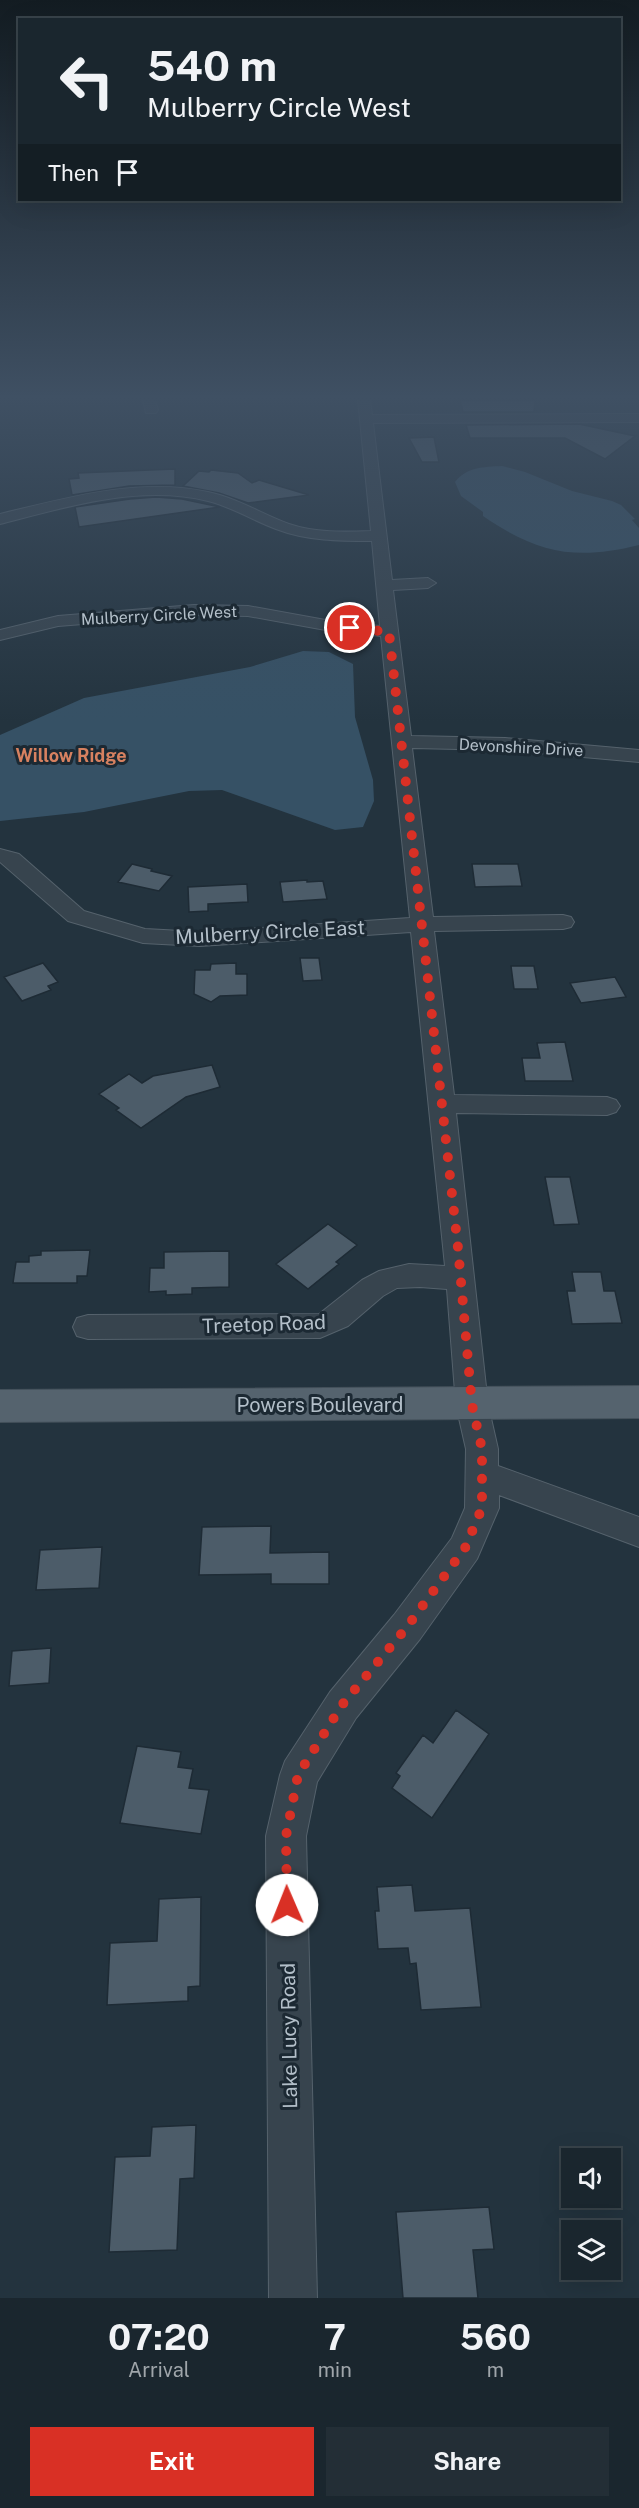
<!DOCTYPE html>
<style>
:root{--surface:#1a262e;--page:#232e36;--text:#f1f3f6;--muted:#9fa5aa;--line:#38434a;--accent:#d93025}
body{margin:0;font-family:"Public Sans",sans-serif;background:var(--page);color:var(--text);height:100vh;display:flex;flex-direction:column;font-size:22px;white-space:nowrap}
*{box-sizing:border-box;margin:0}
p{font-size:20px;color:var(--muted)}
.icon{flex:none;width:33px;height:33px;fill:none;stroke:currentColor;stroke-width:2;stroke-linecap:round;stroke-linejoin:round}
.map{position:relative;height:2298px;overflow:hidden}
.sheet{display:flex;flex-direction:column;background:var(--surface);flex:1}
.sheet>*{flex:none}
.top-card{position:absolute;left:18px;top:18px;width:603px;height:183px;border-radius:0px;box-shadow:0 6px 24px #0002,0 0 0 2px var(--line);background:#1a262e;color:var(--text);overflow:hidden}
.tools{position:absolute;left:561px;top:2148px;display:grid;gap:12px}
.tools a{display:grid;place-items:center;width:60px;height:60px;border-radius:0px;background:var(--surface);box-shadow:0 6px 24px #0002,0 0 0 2px var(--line);font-size:30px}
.pin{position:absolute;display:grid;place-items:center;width:51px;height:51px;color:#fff;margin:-26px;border:3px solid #fff;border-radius:50%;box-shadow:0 2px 6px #0007}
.me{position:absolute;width:66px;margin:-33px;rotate:359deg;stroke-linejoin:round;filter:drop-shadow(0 0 4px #0008)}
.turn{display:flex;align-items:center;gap:21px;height:126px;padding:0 30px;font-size:27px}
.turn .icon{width:78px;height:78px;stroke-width:2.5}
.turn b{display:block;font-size:42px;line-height:51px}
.then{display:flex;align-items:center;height:57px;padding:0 30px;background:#0003;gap:12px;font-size:22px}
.eta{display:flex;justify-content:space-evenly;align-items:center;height:102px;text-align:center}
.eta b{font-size:36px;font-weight:700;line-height:42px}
.primary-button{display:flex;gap:12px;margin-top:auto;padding:12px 30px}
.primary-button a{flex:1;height:69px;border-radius:0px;background:var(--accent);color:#fff;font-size:24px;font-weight:700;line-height:69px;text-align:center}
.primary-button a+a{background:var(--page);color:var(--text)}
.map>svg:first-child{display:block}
.water{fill:#365165}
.building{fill:#4c5c69;stroke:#1e2b35;stroke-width:1.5}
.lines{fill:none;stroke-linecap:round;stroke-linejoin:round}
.minor-casing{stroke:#55626c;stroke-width:2}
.major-casing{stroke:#43505a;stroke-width:2}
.minor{fill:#37444e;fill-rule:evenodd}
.major{fill:#55636e;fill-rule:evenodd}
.route{stroke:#d93025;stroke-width:10;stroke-dasharray:0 18}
.labels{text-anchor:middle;stroke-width:6;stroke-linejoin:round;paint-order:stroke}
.far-street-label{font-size:16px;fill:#b3bfc9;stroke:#1c2933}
.far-neighbourhood-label{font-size:18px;font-weight:bold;fill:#d78160;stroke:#1c2933}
.street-label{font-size:20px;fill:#b3bfc9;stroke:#1c2933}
</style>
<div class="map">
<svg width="639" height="2298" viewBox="0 0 639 2298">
<rect width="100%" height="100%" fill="#23333e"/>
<!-- water -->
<path class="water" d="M502,466l23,6 47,19 40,10 9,4 14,14 -3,1 7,8v17c-64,16 -102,8 -156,-29v-4l-22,-16 -6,-14c12,-15 28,-15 47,-16z
M303,651l26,1 24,12 2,53 18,63 1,21 -11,26 -28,3 -113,-40 -33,1 -105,21 -84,9v-86l84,-37 166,-31z"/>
<!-- building -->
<path class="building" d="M460,400h75l-1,12h-71z
M579,424l56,12 -30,23 -40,-21h-95l-4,-13z
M434,437l5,25h-17l-13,-24z
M175,469v16l-46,1 -57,9 -3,-16 10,-1 -1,-5z
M211,470l27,3 14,10 7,-3 50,15 -61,8 -29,-10 -36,-7 16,-15 10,1z
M156,497l26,2 38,8 -141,20 -4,-20 55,-8z
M132,864l20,5 -1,2 21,5 -13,15 -41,-9z
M472,864h46l4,22 -47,1z
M307,880v2l16,-1 4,18 -44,3 -3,-20z
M247,884l1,18 -40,2v7l-19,1 -1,-25z
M300,958h19l3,22 -19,1z
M43,963l15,19 -10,4 3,4 -29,11 -18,-24z
M236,963v11h11v21l-27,1 -9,6 -17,-8 1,-24h15l1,-6z
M511,966h23l4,23h-24z
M615,977l11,20 -45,6 -11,-20z
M565,1042l8,39h-48l-3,-23h18l-3,-15z
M212,1065l8,22 -34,10 -45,31 -25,-18 3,-2 -20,-14 30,-20 13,9 11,-7z
M545,1177h25l9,47 -25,1z
M328,1224l29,21 -21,17 3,2 -31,25 -32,-25z
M90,1250l-3,26h-10v7h-64l3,-21h13v-6l12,-1v-4z
M229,1251v36l-37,1v6l-26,1v-4l-17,1 1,-24h14v-16z
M572,1272h29l3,19h11l7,32 -50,1 -5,-33h8z
M271,1526l-1,27 59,-1v32h-58v-10l-72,1 3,-48z
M102,1547l-3,41 -63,2 4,-40z
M51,1648l-2,35 -40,3 3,-35z
M456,1710l33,24 -57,84 -40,-30 8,-12 -4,-3 27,-38 10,8z
M137,1746l44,6 -3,15 15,2 -4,19 20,2 -8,44 -81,-11z
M412,1885l3,26 55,-3 11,99 -60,3 -5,-47 -6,1 -2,-16 -30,1 -3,-38h4l-2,-24z
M201,1897l-1,89 -12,1v14l-81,4 3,-62 47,-2 2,-42z
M196,2125l-2,53 -14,1 -3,71 -68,2 6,-95 35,-1 2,-29z
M489,2207l5,42 -21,1 5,48h-75l-7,-86z"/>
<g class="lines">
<defs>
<path id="minor" d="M143,400h12l3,10 -2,3h-10z
M358,400h12l2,15 267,-1v8l-266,1 19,157 36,-2 8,5 -8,5 -35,2 18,146 94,2 134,12v12l-134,-12 -93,-2 21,169 130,-2 8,2 3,5 -3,5 -8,2 -129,2 20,164 153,2 9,3 4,6 -4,6 -9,3 -151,-2 32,292 10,44v17l141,51v30l-140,-52v13l-22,51 -57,80 -64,79 -39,64 -11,54 11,462h-48l-3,-462 14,-61 5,-14 45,-69 64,-77 58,-77 13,-30 1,-59 -10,-44 -9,-116 -27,-2 -23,1 -14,8 -35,30 -28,12 -232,1 -11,-3 -4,-9 4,-9 11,-3 231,-1 43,-34 17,-9 30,-7 36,2 -34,-334 -211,14 -57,-3 -75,-22 -68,-59v-13l19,5 65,57 61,18 55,3 210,-14 -29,-282 -50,-5 -83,-15 -54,-1 -136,11 -58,14v-10l58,-14 136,-11 54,1 83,15 49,5 -8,-85c-32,0 -65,0 -96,-12 -22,-8 -44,-22 -68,-28 -68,-17 -142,6 -208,23v-10c67,-16 138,-37 208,-22 29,6 54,22 81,32 26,9 55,8 82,7z"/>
<path id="major" d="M639,1386v32l-639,4v-32z"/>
</defs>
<!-- minor casing -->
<use href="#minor" class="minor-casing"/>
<!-- major casing -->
<use href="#major" class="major-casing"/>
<!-- minor -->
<use href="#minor" class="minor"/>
<!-- major -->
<use href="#major" class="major"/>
</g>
<!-- sky -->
<linearGradient id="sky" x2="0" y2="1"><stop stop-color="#131c22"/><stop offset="0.55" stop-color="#3f5063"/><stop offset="1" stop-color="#3f5063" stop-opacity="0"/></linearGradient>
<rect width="639" height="722" fill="url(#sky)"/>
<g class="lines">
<!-- route -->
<path class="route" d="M287,1905l-1,-69 12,-61 44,-70 65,-78 58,-79 17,-40v-59l-10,-44 -14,-157 -69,-616 -39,-4"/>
</g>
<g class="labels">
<!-- far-street labels -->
<g class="far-street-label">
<text transform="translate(159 615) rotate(-3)" y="6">Mulberry Circle West</text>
<text transform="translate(521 747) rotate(3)" y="6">Devonshire Drive</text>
</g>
<!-- far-neighbourhood labels -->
<g class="far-neighbourhood-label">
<text x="71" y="762">Willow Ridge</text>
</g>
<!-- street labels -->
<g class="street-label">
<text transform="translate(270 932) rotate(-3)" y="7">Mulberry Circle East</text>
<text transform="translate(264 1324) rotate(-2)" y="7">Treetop Road</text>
<text x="320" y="1412">Powers Boulevard</text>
<text transform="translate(289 2036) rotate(-91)" y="7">Lake Lucy Road</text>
</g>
</g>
</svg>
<div class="tools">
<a><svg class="icon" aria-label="sound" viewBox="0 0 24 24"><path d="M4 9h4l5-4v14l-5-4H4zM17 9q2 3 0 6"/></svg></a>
<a><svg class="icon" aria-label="layers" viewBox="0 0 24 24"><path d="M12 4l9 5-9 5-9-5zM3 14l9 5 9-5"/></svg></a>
</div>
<div class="pin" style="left:350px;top:628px;background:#d93025"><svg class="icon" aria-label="arrive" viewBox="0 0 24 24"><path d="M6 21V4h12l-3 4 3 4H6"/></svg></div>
<svg class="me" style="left:287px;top:1905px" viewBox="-20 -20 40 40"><circle r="19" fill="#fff"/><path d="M0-13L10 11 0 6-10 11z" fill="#d93025"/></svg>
<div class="top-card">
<div class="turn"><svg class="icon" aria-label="left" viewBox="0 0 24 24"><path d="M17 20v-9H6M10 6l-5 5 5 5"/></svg><div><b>540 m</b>Mulberry Circle West</div></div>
<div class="then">Then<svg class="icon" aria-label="arrive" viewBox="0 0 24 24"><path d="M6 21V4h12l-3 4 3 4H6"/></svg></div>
</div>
</div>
<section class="sheet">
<div class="eta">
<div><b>07:20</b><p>Arrival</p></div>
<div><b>7</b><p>min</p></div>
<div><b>560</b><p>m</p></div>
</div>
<div class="primary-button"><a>Exit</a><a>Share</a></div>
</section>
